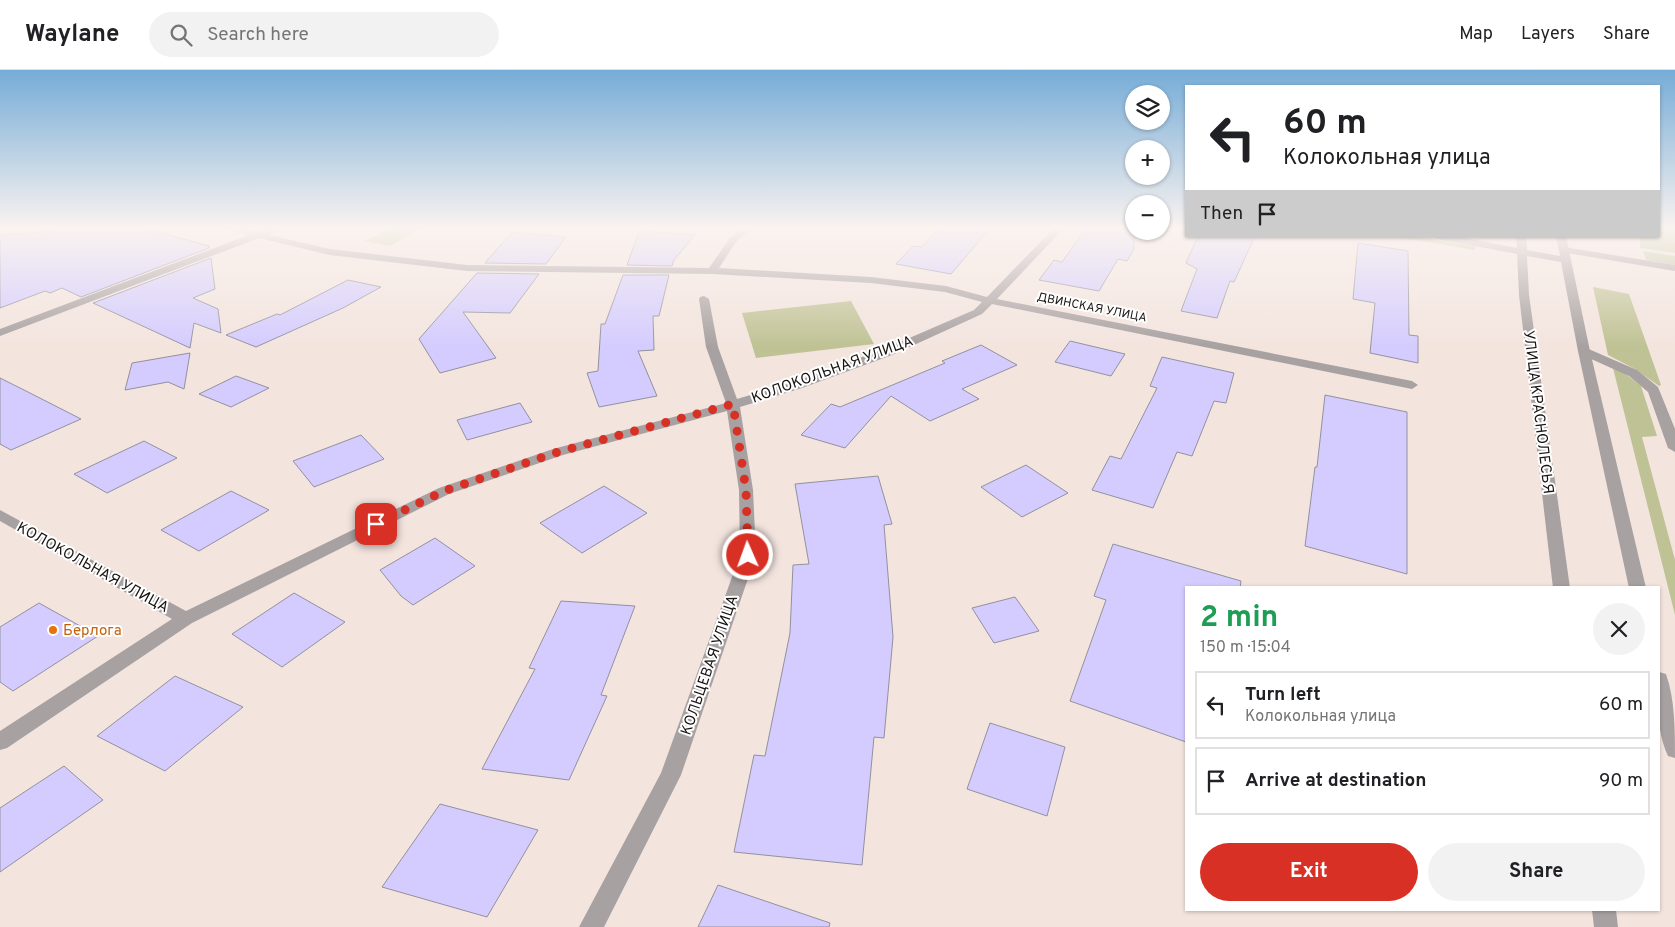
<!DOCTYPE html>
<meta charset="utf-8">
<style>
:root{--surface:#fff;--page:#f2f2f2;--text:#202124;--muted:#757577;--line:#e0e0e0;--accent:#d93025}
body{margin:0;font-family:Overpass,sans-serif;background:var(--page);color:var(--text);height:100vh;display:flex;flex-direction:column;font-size:19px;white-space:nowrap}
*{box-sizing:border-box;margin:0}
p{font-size:16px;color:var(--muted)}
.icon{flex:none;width:28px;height:28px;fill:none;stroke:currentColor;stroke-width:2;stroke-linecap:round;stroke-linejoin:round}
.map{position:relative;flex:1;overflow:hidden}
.details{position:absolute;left:1185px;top:516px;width:475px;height:325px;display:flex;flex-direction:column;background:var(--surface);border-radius:0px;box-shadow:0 1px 4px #0004}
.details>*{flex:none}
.top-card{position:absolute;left:1185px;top:15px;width:475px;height:152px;border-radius:0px;box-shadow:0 1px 4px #0004;background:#fff;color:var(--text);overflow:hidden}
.tools{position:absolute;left:1125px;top:15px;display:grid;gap:10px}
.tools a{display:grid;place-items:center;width:45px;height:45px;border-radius:50%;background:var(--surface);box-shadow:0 1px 4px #0004;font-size:25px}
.pin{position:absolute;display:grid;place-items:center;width:42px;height:42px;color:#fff;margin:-21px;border-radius:10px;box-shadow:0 2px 8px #0006}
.me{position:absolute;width:55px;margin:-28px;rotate:358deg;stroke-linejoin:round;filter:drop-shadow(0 0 4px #0008)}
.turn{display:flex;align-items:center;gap:18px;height:105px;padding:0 15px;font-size:22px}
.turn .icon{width:65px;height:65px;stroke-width:2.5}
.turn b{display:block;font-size:35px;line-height:42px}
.then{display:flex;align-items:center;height:48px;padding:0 15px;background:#0003;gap:10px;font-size:19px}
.round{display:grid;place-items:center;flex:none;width:52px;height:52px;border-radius:26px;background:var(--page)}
.headline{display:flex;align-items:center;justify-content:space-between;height:85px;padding:0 15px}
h1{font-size:30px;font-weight:700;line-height:38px;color:#1e9e55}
.action{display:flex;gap:10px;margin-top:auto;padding:10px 15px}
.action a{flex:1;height:58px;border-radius:30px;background:var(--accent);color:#fff;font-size:20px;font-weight:700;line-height:58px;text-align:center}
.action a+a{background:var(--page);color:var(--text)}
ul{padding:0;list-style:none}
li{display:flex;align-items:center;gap:15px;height:68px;margin:0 10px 8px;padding:0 5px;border:2px solid var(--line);border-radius:0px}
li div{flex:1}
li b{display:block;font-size:19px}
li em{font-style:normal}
header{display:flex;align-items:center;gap:30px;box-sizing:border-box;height:70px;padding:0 25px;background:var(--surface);border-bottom:1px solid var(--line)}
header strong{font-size:24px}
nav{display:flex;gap:28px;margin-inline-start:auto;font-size:18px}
.search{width:350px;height:45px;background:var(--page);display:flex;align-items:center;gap:12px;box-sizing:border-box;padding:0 18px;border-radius:28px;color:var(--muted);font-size:19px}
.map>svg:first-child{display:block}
.green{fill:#bfc294}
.building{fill:#d4ccff;stroke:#92919d}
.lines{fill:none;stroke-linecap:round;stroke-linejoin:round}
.minor{fill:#a8a1a1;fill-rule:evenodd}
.tertiary{fill:#a8a1a1;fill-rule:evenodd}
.route{stroke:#d93025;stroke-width:9;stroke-dasharray:0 16.2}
.food-dot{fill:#e8710a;stroke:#fff;stroke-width:2}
.labels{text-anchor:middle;stroke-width:4;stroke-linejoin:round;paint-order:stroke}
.far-street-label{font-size:12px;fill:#191412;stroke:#fff}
.street-label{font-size:15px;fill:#191412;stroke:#fff}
.food-label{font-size:15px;fill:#c56008;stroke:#fff;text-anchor:start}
</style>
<header>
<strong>Waylane</strong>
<div class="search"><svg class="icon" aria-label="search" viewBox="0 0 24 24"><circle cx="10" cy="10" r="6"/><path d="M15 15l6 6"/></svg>Search here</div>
<nav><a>Map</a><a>Layers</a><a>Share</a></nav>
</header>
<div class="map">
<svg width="1675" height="857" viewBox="0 0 1675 857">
<rect width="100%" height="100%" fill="#f3e4de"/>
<!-- green -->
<path class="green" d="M394,157h30l-34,19 -26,-5z
M1659,157h16v26l-35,-5v-12h19z
M1391,166h20l64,10v4z
M1643,181l32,5v9l-29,-5z
M1593,217l36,7 32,91 -2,1 -24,-17 -27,-14z
M851,231l23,43 -118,14 -14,-45z
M1613,298l10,4 18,14 16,50 -15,1 33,123v55z"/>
<!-- building -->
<path class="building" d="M61,157h79l69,19v2l-128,49 -19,-9 -12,5 -5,-2 -45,17v-73l44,-3z
M941,157h50l-40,47 -55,-10 17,-18 9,1z
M1087,157h47v22l-7,12 -9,-2 -19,32 -60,-11 15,-20 8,2z
M643,161l52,4 -21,25 -2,6 -45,-1 10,-28z
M512,162l54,5 -20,27 -61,-1z
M1198,166h57l-21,46 -4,-1 -13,37 -36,-7 16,-42 -11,-6z
M1358,173l50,8 1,84 9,1v27l-48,-10 5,-50 -22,-4z
M211,188l4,31 -22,9 25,11 3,24 -27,-10 -4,25 -97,-45z
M477,203l62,1 -29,39 -47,-1 33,46 -56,15 -21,-34z
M623,205h46l-10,41h-6l1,34 -16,1 19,45 -58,11 -12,-34 11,-2 3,-47h4z
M348,210l33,7 -38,21 -87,39 -30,-12 51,-21 3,1z
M1070,271l55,13 -14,22 -56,-14z
M981,275l36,20 -55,24 17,10 -49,22 -39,-25 -46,52 -44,-13 30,-31 9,3 105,-44 -3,-2z
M190,283l-6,36 -16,-7 -43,8 7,-27z
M1162,287l72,16 -8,30 -12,-2 -22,55 -15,-4 -24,56 -61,-18 18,-34 11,3 36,-71 -7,-2z
M236,306l33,12 -38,19 -32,-13z
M0,308l26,13 55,28 -70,31 -11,-6z
M1325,325l82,17v162l-102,-28 10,-79h2z
M520,333l12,19 -65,18 -10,-20z
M361,365l23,24 -70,28 -21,-26z
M144,371l33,17 -70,35 -33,-19z
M1026,395l42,28 -46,24 -41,-30z
M878,406l14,48 -8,1 9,112 -9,101 -10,-1 -12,128 -128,-13 20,-97 11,1 25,-123 3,-68 16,-1 -14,-80z
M604,416l43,27 -65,40 -42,-30z
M231,421l38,19 -70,41 -38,-21z
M435,468l40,28 -62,39 -12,-9 -21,-26z
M1113,474l128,37 -1,7h-54v154l-116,-41 36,-101 -12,-4z
M294,523l51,29 -63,45 -50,-33z
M1015,527l24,34 -45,12 -22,-35z
M561,531l74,5 -34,89 6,1 -38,84 -87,-11 53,-100 -6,-1z
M39,533l59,33 -85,55 -13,-9v-55z
M175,606l68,31 -78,64 -68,-35z
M990,653l75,24 -18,69 -80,-27z
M64,696l39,34 -103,72v-64z
M440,734l98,26 -51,87 -105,-30z
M718,815l112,38 -1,4h-131z"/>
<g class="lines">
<!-- minor -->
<path class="minor" d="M220,157h16l22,5 14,-5h13l-16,8 61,14 137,16 242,3 21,-30 13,-11h10l-17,15 -17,26 152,9 75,9 41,11 68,-70h10l-68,72 415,82 6,4 -6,4 -420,-85 -10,10 -90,41 -90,33 -62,19 13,83 3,65 -75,220 -77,152h-25l82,-154 79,-218 -1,-65 -12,-79 -164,44 -114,39 -257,129 -185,125 -7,2v-19l172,-112 -172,-98v-11l186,101 253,-123 114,-39 173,-46 -20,-56 -7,-48 1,-2 4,-1 5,3 9,48 19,52 57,-17 90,-33 90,-39 8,-8 -37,-10 -74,-9 -158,-9 -246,-3 -137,-16 -71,-17 -259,98v-7l249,-94z
M1564,177l111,18v6l-114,-19 -2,-2z
M1584,277l53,23 21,17 17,42v23l-7,-4 -20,-56 -19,-16 -49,-22 -2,-3z"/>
<!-- tertiary -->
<path class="tertiary" d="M1433,166h22l62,12 -1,-12h10l1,14 33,6 -4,-20h10l24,115 56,237h-17l-51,-237 -17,-89 -34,-6 2,39 41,293h-17l-34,-293 -2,-41 -79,-15z
M1659,602l7,2c9,25 9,57 9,84l-7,-2c-12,-25 -11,-58 -9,-84z
M1592,840h24l2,17h-24z"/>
</g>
<!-- sky -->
<linearGradient id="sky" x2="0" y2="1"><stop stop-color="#76acd7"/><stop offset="0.57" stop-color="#faf3f0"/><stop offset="1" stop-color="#faf3f0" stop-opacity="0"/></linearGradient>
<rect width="1675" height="277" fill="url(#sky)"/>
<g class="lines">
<!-- route -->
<path class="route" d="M376,454l68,-33 114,-39 175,-48 13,86 2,65"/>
</g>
<!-- markers -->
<circle class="food-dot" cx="53" cy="560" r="5"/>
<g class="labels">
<!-- far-street labels -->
<g class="far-street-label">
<text transform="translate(1092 237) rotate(11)" y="4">ДВИНСКАЯ УЛИЦА</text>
</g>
<!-- street labels -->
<g class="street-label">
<text transform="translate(832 299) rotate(-20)" y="5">КОЛОКОЛЬНАЯ УЛИЦА</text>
<text transform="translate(1539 342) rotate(83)" y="5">УЛИЦА КРАСНОЛЕСЬЯ</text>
<text transform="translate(93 497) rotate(29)" y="5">КОЛОКОЛЬНАЯ УЛИЦА</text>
<text transform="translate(709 595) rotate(-71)" y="5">КОЛЬЦЕВАЯ УЛИЦА</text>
</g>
<!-- food labels -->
<g class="food-label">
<text x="63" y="565">Берлога</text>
</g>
</g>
</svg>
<div class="tools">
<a><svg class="icon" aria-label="layers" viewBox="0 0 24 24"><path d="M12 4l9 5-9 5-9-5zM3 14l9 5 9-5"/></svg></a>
<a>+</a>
<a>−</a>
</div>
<div class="pin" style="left:376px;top:454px;background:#d93025"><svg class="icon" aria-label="arrive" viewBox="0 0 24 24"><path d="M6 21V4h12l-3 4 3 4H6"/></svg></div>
<svg class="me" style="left:748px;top:485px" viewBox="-20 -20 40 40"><circle r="17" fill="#d93025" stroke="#fff" stroke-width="3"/><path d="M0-11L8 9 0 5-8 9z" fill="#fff"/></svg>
<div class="top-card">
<div class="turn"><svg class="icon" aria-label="left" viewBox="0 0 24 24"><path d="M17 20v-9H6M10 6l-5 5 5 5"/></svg><div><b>60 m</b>Колокольная улица</div></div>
<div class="then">Then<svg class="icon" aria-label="arrive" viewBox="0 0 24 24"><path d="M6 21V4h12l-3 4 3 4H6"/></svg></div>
</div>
<section class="details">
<div class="headline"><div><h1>2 min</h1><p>150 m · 15:04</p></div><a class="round"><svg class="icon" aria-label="close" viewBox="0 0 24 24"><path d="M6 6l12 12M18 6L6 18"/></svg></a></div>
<ul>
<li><svg class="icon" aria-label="left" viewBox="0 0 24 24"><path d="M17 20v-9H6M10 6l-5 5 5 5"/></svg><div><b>Turn left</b><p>Колокольная улица</p></div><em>60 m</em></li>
<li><svg class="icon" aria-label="arrive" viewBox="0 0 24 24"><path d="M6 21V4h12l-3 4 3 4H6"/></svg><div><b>Arrive at destination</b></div><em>90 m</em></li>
</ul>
<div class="action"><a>Exit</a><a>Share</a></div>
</section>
</div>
